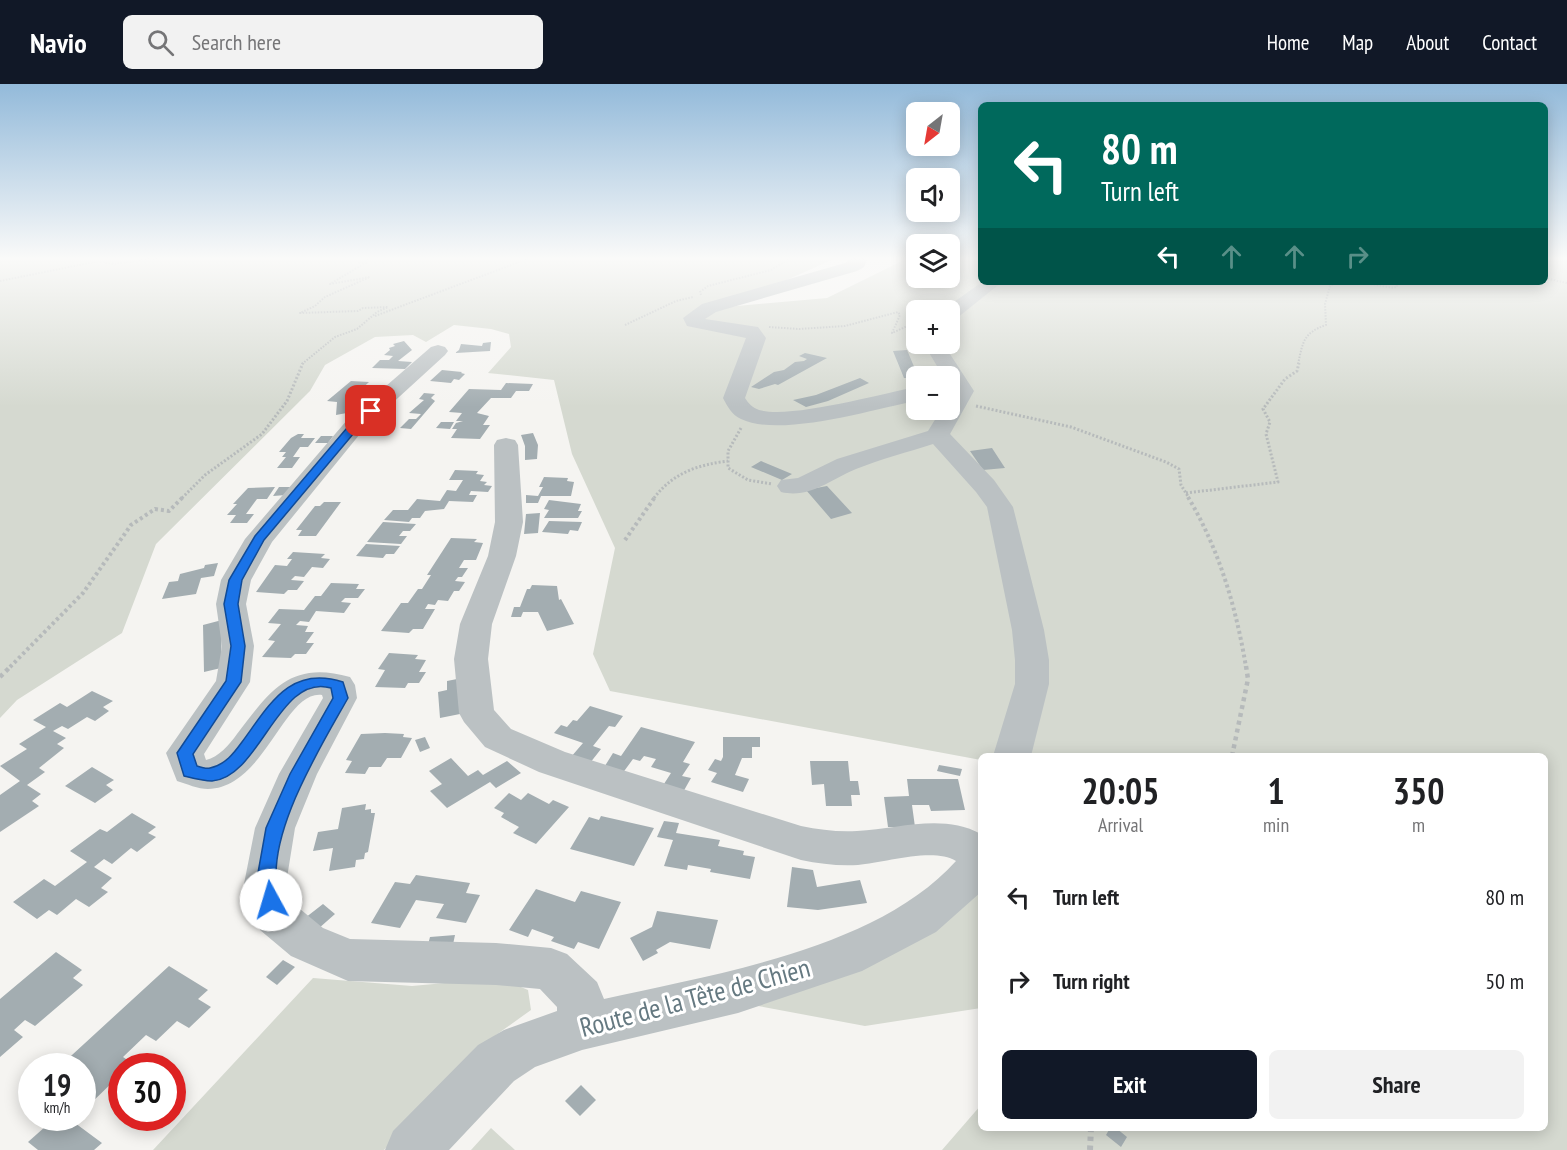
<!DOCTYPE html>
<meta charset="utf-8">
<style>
:root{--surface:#fff;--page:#f2f2f2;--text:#202124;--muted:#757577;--accent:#111827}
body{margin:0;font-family:"PT Sans Narrow",sans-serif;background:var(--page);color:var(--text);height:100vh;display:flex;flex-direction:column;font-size:22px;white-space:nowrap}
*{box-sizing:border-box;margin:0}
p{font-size:20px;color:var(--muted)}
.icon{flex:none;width:33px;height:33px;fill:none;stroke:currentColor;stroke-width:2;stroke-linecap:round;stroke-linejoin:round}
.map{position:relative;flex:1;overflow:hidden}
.details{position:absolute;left:978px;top:669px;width:570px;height:378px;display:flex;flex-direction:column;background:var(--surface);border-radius:9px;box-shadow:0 3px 15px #0003}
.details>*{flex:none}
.hud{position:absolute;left:978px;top:18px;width:570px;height:183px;border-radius:9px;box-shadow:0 3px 15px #0003;background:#00695c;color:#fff;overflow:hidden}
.needle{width:39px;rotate:211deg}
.controls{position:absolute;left:906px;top:18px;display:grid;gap:12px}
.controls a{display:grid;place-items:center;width:54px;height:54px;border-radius:9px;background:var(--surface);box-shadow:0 3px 15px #0003;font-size:30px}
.speed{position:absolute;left:18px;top:969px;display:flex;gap:12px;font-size:30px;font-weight:700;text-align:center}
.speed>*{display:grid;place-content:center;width:78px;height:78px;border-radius:50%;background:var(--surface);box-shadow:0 3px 15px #0003;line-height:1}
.speed small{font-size:15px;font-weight:400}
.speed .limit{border:9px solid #d22;background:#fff;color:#111}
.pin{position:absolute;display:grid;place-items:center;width:51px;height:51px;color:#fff;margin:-26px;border-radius:12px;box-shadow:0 3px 9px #0006}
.me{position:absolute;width:66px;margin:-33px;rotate:354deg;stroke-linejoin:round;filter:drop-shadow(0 0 4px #0008)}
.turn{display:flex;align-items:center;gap:21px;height:126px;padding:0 24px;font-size:27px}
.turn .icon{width:78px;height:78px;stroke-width:2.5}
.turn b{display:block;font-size:42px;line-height:51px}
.lanes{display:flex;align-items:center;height:57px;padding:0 24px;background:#0003;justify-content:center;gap:30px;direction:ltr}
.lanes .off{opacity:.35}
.eta{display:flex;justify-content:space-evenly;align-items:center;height:102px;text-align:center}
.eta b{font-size:36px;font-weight:700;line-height:42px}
.action{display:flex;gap:12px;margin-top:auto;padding:12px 24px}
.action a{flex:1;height:69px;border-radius:9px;background:var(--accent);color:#fff;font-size:24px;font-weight:700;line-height:69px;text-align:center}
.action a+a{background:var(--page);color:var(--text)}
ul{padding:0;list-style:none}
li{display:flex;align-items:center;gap:18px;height:84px;padding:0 24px}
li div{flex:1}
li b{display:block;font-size:22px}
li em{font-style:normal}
header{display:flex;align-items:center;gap:36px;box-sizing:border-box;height:84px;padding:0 30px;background:var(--accent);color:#fff}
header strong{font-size:28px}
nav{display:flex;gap:33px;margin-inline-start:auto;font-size:21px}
.search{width:420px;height:54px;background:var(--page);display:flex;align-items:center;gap:15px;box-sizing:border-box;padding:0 21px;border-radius:9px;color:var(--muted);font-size:22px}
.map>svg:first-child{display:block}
.green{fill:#d5d9d0;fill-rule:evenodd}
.building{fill:#a3adb1}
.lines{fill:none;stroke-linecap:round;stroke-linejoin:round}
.path-far4{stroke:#b6babb;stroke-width:2;stroke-dasharray:1.5 1.5;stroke-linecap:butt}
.path-far3{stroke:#b6babb;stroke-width:3;stroke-dasharray:2 2;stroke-linecap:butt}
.path-far2{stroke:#b6babb;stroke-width:4;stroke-dasharray:3 3;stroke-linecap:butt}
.path-far1{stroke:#b6babb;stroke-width:4.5;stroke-dasharray:4 4;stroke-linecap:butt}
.path{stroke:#b6babb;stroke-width:6;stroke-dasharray:4.5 4.5;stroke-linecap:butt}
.minor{fill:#bbc1c3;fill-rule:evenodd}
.route{fill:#1a73e8;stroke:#114b97;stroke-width:1.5}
.labels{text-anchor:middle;stroke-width:6;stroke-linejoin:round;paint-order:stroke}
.near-street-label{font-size:27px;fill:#657981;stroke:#fff}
</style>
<header>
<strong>Navio</strong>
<div class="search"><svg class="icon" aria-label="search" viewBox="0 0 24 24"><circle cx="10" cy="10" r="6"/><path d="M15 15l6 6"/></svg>Search here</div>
<nav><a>Home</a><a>Map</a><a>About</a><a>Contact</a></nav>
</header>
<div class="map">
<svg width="1567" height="1066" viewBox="0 0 1567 1066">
<rect width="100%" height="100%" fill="#f5f4f1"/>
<!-- green -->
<path class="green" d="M0,174h836l-110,49 101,-9 81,-40h8v20h34v-20h31v24h564v-24h22v892h-625l39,-45v23h564v-372h-564v4l-371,-69 -17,-37 22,-106 -43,-94 -18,-74 -66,-7 23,-26 -2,-13 -18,-5 -37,-4 -28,17 -13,-7 -38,2 -50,28 -15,26 -154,153 -34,89 -105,67 -17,18zM916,226h34v34h-34zM916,292h34v34h-34z
M981,802v122l-116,18 -107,-20z
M313,894l99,8 88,-8 28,12 3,20 -35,25 -112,115h-231z
M491,1044l24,22h-44z"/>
<!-- building -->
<path class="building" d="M404,257l8,9 -14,11 14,1 -7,7 -33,-1 8,-8h9l4,-4 -9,-1 6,-5 -1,-2 6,-2 -2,-2z
M491,258l-1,9 -35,2 4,-3 2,-6 21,2 1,-3z
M907,266l11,26 -2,2h-12l-11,-27z
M805,269l22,5 -49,27 -3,-1 -16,5 -8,-2 23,-15 10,-2 11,-8 9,-1 3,-2 -8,-3z
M442,286l20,2 -1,1 4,1 -6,6 -5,-1 -3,4 -21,-2z
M860,294l9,5 -41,18 -22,6 -13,-7 23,-5z
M351,297l18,1 -13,12h9l-13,8v10l-16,3 1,-13 -10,-1z
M506,299l27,1 -4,7h-13l-5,7h-20l-14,15 12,3 -6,9h7l-10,14 -29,-1 6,-9h-5l4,-6 7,-2h-7l6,-8 -13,-1 20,-23 32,1z
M424,309l11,1 -4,4 4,3 -24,28 -11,-1 9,-9h7l5,-5 -12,-1 15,-13 -5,-1z
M441,338h13l-4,7 -14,-1z
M533,349l5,12 -1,14 -12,1v-14l-4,-11z
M298,350h6l-3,4h14l-7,9h-8l-7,10h7l-8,11h-15l9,-11h-4l4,-5h-7l12,-14z
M321,352h12l-5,7h-13z
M992,364l13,20 -22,2 -13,-19z
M761,377l31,13 -10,6 -31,-13z
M455,386l23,1 -2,3 8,1 -4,6 7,1 -3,3 8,1 -4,6 -17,-1 -2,4h8l-4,7 -24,-1 -5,8 -19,2 -5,7h-8l-3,4 -25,-2 9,-10h15l9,-11 23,2 7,-11 9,1 7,-11h-14z
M544,393l24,1 -1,3 7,1 -3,14h-30l-3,7h-12v-8l12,1 5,-9h-4z
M827,402l25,27 -21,6 -25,-29z
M275,403l-8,12h-10l-11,15h8l-7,9h-17l6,-8h-9l10,-11h-4l15,-16z
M279,403h13l-6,8 -13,1z
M549,416l32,4 -3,7h4l-4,7h-34l5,-8 -5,-1z
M324,418h17l-25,34h-18l4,-6h-6l19,-24h5z
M540,429l-2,20 -14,1 2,-20z
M549,437l33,1 -4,9 -8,-1 -2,4 -26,-2z
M383,438l33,2 -6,7h-7l-4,5h8l-6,8 -34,-2z
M451,454l26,1 -3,3 9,1 -7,17h-12l-5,8h9l-6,9h-4l-3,4 10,1 -6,9h-5l-6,10 -10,-1 -3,5 -7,-1 -3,5h10l-12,20h-10l-4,4 -28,-2 20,-28h7l10,-14h4l9,-14h-4z
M366,460l34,2 -6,8h-8l-3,4 -27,-2z
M293,468l32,2 -4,4 9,1 -7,9 -11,-1 -8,10 -9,-1 -4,4 13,1 -7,9h-9l-4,4 -28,-2 19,-27 12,1 5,-7h-5z
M218,479l-4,13 -13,2 -5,16 -34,5 7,-17 9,-1 2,-7 24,-6 1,-3z
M331,499l28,1 -3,5h9l-7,9h-13l-4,4 10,1 -7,10 -28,-2 -7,11 -9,-1 -4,4 12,1 -3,6h9l-8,11h8l-8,11h-11l-4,4 -29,-1 13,-16 -7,-1 13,-16 -13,-1 11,-14 25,1 11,-14h6z
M532,501l25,1 2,14 2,-1 13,25 -27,7 -9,-19h-15l-2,5h-10l3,-10h6l7,-18h3z
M222,536l-1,48 -17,4 -1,-47z
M389,569l29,2 -3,4 11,1 -7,12h7l-7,11h-11l-3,5 -30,-1 10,-17 -7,-1z
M462,594l3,35 -25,5 -2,-26 9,-2v-9z
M92,607l21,10 -10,6 6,4 -14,10 -8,-4 -19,12 -6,-3 -9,5 13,7 -9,6 7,4 -25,20 6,4 -18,13 14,9 -9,7 7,5 -39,26v-37l20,-14 -20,-15 27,-17 -8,-5 27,-17 -13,-7 27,-17 7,4z
M590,622l33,10 -8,11 -6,-1 -16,20 8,3 -11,14 -19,-6 12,-14 -29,-10 7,-8 6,2 6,-7 4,1z
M641,643l54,15 -12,20 7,2 -8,12 9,2 -9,16 -20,-7 9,-14 -20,-6 5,-8 -12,-3 -4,5 -7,-2 -11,15 -19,-5 10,-16 8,3z
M385,649l19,1 -1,3 9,1 -11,20h-14l-6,9h-12l-4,7 -20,-1 7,-12 -6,-1 15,-26z
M425,653l5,11 -10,4 -5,-12z
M723,653h37v10h-8v11h-10l-7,17 14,4 -6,13 -32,-10 6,-9 -9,-3 7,-11 6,2 2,-4z
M451,674l17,18 10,-6 5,5 24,-14 14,12 -25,15 -6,-6 -43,26 -17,-17 12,-7 -13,-13z
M810,677h38l2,20h8l2,14h-9l1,11h-26l-2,-22 -12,1z
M939,681l23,4 -2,7 -23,-5z
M92,683l22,13 -8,5 7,5 -18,13 -30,-17z
M907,695h51l7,31 -34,1 -2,-6h-17l3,22h-27l-4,-30 25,-1z
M509,709l12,7 7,-7 21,11 4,-4 16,7 -33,37 -23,-11 6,-6 -18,-10 3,-4 -10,-5z
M366,720l-1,6 6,-1v4h4l-7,39 -3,1 -1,6 -8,1 -1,7 -26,4 4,-23 -20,3 5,-19 20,-3 4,-21z
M132,729l24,14 -8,6 8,4 -19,15 -6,-4 -19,16 -8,-5 -10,8 18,11 -11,10 7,4 -19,15 -13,-8 -19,16 -8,-5 -12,9 -24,-17 31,-23 11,7 32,-24 -17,-11 30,-22 7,3z
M601,732l53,12 -20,38 -64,-17 19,-32 10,3z
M664,737l15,2 -3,10 44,7 -2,6 26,5 -1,4 12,2 -5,22 -40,-7 1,-3 -23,-4 -1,5 -23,-4 9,-26 -16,-3z
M792,783l21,3 4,17 43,-7 7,23 -49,7 -31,-3z
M416,791l54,8 -4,10 14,2 -14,28 -30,-5 8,-14 -28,-4 -16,28 -29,-5 24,-41 15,2z
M536,805l39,13 6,-11 40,11 -22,47 -21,-7 -4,7 -23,-8 3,-4 -22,-8 -4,8 -19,-7z
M323,820l12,10 -17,15 -13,-11z
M657,827l61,9 -8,29 -40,-7 -14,8 2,3 -15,8 -13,-23 22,-11z
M455,851l-4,19 -26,2 5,-19z
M56,868l26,18 -9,8 10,7 -48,41 -10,-6 -11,10 9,7 -23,20v-58z
M283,876l12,7 -18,18 -11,-8z
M169,882l39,24 -10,9 13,8 -22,21 -12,-7 -21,20 -10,-6 -23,22 9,6 -3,3h-7v7l-37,36 2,2 -5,4v-49h-22z
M581,1001l15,15 -16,16 -15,-15z
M55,1034h25l-5,5 27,20 -8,7h-56l-10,-8z
M1110,1044h6l11,9 -6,10 -15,-12z"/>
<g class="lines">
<!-- path-far4 -->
<path class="path-far4" d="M1545,194l22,5
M0,197l99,-20 14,3 44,-6
M1359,198l35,6 3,-2 -4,-4
M701,211l-1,-3 8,-6 63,-16 19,-12
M375,232l155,-58
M625,241l51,-24 17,-4
M769,243l30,2 46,-3 53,-14 2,3 -8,18 24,-11
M302,280l33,-27 22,-8 20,-17 11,-5 -25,1 -5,3 -58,2 15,-7 10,-9 45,-20 -40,7 37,-22 -9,1 12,-5
M1298,280c5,-22 5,-31 28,-39l-1,-21 5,-18 7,-4"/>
<!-- path-far3 -->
<path class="path-far3" d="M976,322l95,21 95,35 13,7 2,16 8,13
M741,344l-13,23v17l20,12 24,4
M1186,409l92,-11 -12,-48 4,-12 -7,-13 22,-30 12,-8 2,-8
M182,414l23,-23 57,-41 25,-33 16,-38
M654,414c19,-25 43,-33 74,-37"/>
<!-- path-far2 -->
<path class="path-far2" d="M1188,413c31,52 48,110 58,170
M625,456l30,-43
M10,583l73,-74 48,-68 24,-16 14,2 14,-14"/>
<!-- path-far1 -->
<path class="path-far1" d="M0,593l11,-11
M1232,672l16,-77 -2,-13"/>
<!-- path -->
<path class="path" d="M1090,1066l1,-22"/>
<!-- minor -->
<path class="minor" d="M852,174h16l-4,9 -7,4 -141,41 -11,7 53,8 8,11 -21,60c3,5 8,10 14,12 32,9 121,-16 157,-23v14c-42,8 -136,37 -175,18 -9,-4 -14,-13 -18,-21l23,-60 -59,-12 -4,-8 19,-14 143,-41z
M982,198h20l-45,36 -7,2v-10h-7z
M928,260h20v7l26,40 -24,43 44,46 19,27 31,123 5,30v24l-18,72h-38l22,-72v-24l-3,-30 -25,-123 -11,-15 -43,-48c-25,8 -52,15 -77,25 -25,10 -46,30 -75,23l-4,-6 4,-6 17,-2 39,-19 91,-28 13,-21h9l2,-19 -2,-15h-7l-15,-25z
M438,261l7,2 3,4 -3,4 -81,74 -92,113 -21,38 -5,24 8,42 -4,36 -46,72 2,6c13,-3 23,-15 31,-26 33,-43 53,-74 113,-57l5,8 2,13 -40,76 -22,54 -9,56 8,20 29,24 27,11 146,4 55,5 16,6 30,28 7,17c111,-25 273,-50 352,-138 -23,-14 -72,2 -98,4 -20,1 -38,-1 -57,-5l-262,-88 -54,-25 -21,-25 -5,-9 -5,-54 6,-35 28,-68 7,-34 -1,-77 3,-5 9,-2 9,2 3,5 5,77 -7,34 -24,68 -4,35 6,51 17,19 54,23 236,74c19,4 37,6 56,5 42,-2 85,-18 124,3v58l-45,40 -74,39 -124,42 -156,37 -47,17 -21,14 -65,69h-64l8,-19 85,-86 26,-15 53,-19v-4l-17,-18 -44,-4 -148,-4 -57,-25 -31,-26 -16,-46 11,-56 24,-54 44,-76 -1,-3c-38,-5 -57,93 -114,94 -10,0 -21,-5 -31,-8l-11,-28 50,-72 6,-35 -6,-42 5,-24 24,-41 103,-120 83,-72z"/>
</g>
<!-- sky -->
<linearGradient id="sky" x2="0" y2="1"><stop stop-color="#93bada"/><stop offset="0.54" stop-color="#fafaf9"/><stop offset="1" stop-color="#fafaf9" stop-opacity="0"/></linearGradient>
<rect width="1567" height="323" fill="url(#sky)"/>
<!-- route -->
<path class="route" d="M367,325l9,2 -17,16 -95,113 -22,40 -4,24 7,42 -4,36 -48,72 4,12c3,1 10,3 13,2 15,-3 24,-15 32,-26 28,-38 48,-77 101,-60l5,16c-28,50 -88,145 -68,202l-2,6 -7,2 -7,-2 -8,-22 10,-56 24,-54 43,-76 -2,-10c-52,-16 -71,90 -119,93 -9,0 -20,-3 -28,-5l-7,-23 49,-72 5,-35 -7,-42 5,-24 26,-44 97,-114z"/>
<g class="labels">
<!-- near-street labels -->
<g class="near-street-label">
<text transform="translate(695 914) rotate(-15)" y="9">Route de la Tête de Chien</text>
</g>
</g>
</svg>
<div class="controls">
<a><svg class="needle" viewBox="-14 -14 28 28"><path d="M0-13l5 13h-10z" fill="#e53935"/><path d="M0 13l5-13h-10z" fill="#757577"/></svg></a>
<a><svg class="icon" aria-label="sound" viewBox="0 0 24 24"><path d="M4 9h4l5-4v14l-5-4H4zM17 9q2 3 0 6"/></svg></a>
<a><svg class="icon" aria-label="layers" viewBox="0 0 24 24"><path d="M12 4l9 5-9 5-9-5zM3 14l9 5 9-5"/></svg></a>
<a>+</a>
<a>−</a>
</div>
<div class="speed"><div>19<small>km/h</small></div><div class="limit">30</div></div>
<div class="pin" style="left:371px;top:327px;background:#d93025"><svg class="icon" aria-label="arrive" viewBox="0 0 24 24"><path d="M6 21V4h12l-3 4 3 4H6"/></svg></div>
<svg class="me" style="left:271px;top:816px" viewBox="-20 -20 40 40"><circle r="19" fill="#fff"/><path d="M0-13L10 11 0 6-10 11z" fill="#1a73e8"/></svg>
<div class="hud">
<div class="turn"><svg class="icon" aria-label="left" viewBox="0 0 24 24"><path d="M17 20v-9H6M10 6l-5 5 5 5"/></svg><div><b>80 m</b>Turn left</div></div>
<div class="lanes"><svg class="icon" aria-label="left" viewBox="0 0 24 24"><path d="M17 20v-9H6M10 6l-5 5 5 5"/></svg><svg class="icon off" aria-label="ahead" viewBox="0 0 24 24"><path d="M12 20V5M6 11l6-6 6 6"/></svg><svg class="icon off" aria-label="ahead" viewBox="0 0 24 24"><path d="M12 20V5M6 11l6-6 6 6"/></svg><svg class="icon off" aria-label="right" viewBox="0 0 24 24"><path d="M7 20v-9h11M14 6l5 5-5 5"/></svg></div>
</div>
<section class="details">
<div class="eta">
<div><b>20:05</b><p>Arrival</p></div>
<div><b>1</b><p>min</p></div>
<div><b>350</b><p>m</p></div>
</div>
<ul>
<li><svg class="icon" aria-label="left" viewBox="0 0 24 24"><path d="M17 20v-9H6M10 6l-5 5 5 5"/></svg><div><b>Turn left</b></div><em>80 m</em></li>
<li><svg class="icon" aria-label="right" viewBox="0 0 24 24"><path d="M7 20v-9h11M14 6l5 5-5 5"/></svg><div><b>Turn right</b></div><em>50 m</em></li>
</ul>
<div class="action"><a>Exit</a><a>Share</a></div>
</section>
</div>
